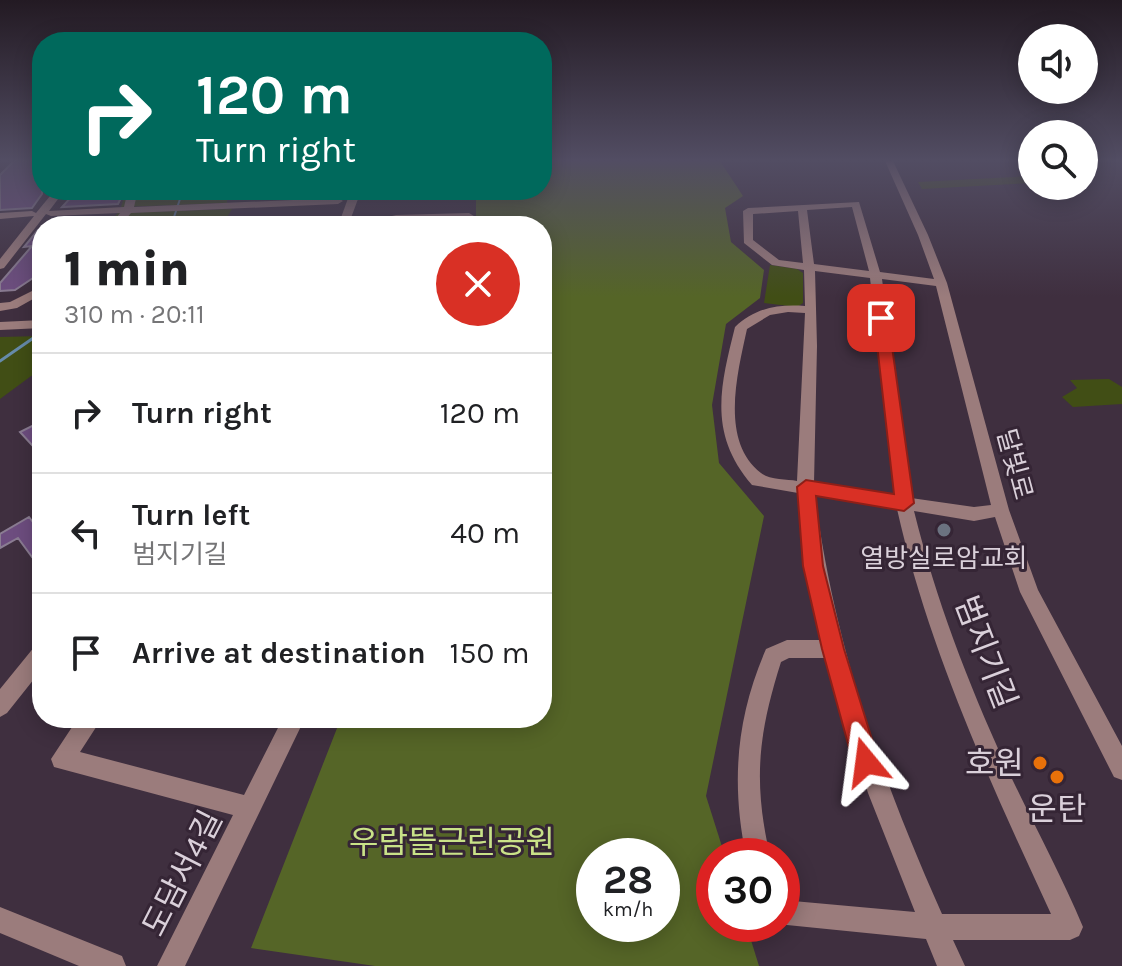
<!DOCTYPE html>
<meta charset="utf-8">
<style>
:root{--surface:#fff;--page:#f2f2f2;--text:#202124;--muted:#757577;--line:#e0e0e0}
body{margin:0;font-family:Karla,"Noto Sans KR",sans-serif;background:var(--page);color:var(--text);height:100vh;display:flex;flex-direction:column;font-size:30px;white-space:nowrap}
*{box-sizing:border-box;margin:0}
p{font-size:26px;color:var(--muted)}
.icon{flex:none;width:44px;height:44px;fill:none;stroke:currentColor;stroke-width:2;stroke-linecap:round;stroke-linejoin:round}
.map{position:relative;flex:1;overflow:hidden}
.drawer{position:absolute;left:32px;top:216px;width:520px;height:512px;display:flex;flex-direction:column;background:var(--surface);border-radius:32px;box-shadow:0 4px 20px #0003}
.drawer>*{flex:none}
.top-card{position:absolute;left:32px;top:32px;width:520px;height:168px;border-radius:32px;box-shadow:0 4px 20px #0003;background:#00695c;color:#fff;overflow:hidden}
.buttons{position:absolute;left:1018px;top:24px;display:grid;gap:16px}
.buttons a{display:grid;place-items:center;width:80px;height:80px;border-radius:50%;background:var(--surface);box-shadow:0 4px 20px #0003;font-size:40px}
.speed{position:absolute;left:576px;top:838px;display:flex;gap:16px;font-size:40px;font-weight:700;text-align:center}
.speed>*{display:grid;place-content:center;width:104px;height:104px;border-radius:50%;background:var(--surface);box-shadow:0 4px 20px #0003;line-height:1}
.speed small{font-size:20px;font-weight:400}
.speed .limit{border:12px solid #d22;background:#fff;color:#111}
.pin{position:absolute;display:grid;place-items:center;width:68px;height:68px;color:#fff;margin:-34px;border-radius:16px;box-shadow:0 4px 12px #0006}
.me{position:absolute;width:88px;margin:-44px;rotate:344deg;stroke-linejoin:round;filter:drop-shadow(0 0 6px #0008)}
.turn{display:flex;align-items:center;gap:28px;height:168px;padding:0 32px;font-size:36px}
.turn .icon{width:104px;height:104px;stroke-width:2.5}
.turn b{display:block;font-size:56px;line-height:68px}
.round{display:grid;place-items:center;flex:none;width:84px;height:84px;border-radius:42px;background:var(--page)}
.head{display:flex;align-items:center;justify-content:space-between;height:136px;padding:0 32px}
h1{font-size:48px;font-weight:800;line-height:60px}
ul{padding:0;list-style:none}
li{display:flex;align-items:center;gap:24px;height:120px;padding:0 32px;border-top:2px solid var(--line)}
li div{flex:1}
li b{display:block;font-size:30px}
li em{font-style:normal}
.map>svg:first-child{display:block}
.green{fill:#414e15}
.forest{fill:#556527;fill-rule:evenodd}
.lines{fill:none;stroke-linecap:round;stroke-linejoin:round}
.stream-far1{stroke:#668baa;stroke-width:2}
.stream{stroke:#668baa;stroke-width:3}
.building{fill:#6d4d7f;stroke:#8a7c92;stroke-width:2}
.minor{fill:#9b7c7c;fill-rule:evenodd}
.route{fill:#d93025;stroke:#8d1f18;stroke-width:2}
.worship-dot{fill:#6b7280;stroke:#352535;stroke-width:3}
.food-dot{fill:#e8710a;stroke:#352535;stroke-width:3}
.labels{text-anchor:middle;stroke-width:6;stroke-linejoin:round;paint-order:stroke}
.street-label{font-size:26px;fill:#dad0da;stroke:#352535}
.poi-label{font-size:26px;fill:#dad0da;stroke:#352535}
.near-street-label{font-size:32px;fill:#dad0da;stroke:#352535}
.near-poi-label{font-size:32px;fill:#dad0da;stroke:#352535;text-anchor:end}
.near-park-label{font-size:32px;fill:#c9e288;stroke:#352535}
</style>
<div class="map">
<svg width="1122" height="966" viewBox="0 0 1122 966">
<rect width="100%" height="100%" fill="#3f2f3f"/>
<!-- green -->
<path class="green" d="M1032,176v7l-110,6 -4,-7z
M126,190h101v13l-106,4z
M232,209l-10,17h-117l13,-13z
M770,265l27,4 6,4v30l-6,4 -33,-4z
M42,336v32l-42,31v-62z
M1109,379l13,8v17l-49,3 -11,-10 15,-9 -7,-8z"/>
<!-- forest -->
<path class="forest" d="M542,161h178l23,35 -18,12 6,34 33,28 -4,28 -34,26 -14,81 7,58 45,53 -58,280 19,60h-11v68h32l13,42h-384l-124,-18 90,-230h201v-492h-65l-1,-3v-33h66zM594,856h68v68h-68z"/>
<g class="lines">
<!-- stream-far1 -->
<path class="stream-far1" d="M171,226l12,-36"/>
<!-- stream -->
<path class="stream" d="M0,361l42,-29"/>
</g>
<!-- building -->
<path class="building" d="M14,161h28v33l-10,14 -32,2v-35z
M125,190l-7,14 -56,3 11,-12z
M105,217l-10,9h-49l6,-7z
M42,229v43l-27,18 -15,1v-8l32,-37 -8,1 14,-17z
M38,423l4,5v28l-22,-24z
M29,517l13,17v18l-10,5 -14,-19 -18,10v-14z"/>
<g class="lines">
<!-- minor -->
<path class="minor" d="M885,161h8l35,74 19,48 62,227 29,80 84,156v34l-8,-3 -94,-185 -25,-75 -21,4 -60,-10c22,89 54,172 92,255 25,54 54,106 77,161l-4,9 -9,4h-117l12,26h-28l-11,-27 -149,-15h5v-24l133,12 -47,-119 -42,-135h-37l-8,4c-23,73 -28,119 -11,194h-24c-15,-73 -10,-138 20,-207l21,-9h34l-16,-85 -7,-62 -46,-8c-44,-51 -32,-98 -17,-158 20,-19 43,-23 70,-21l-1,-36 -32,-5 -28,-22 -1,-32 5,-3 111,-6 21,70 54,7 -16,-44zM852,207l17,64 -55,-7 -7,-54zM798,211l5,52 -24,-3 -26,-20v-26zM815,271l55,7 24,217 -80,-12 3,-137zM882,279l54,7 55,219 -17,2 -63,-9zM788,312l17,1 -8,168c-10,-2 -28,-1 -36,-8 -42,-32 -23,-102 -14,-144l23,-14zM815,496l82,13c32,142 93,273 154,405h-109c-62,-140 -107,-266 -127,-418z
M55,190h10l-16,21 75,-4 4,-17h10l-4,17 204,-9 5,3 -5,3 -207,9 -11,13h-10l10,-13 -69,3 -5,-2 -42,54 -4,1v-10l34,-43 -34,3v-6l32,-2 4,2z
M351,190h10l-1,3 109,-3 5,3 -5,3 -111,3 -10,27h-10z
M469,213l5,3 1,10h-10l-1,-7 -65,2 -3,5h-10l6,-10 4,-1z
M42,286v8l-25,14 -17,3v-8l10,-1z
M42,320v8l-42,2v-8z
M42,644v25l-35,44 -7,4v-28l35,-43z
M78,718h24l-22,34 164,43 39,-77h22l-120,248h-28l76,-151 -179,-48 -3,-8z
M0,907l122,49 4,10h-47l-79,-33z"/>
</g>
<!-- sky -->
<linearGradient id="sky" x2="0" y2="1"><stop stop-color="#231a23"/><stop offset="0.54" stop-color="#524d63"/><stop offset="1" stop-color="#524d63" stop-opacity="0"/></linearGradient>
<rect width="1122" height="297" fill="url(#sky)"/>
<!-- route -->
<path class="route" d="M881,314l7,4 26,185 -10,8 -88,-15 7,70 21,83 35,113 -4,9 -9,4 -9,-4 -4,-9 -31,-113 -19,-83 -6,-79 9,-7 88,14 -20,-176z"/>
<!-- markers -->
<circle class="worship-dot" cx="944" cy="530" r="8"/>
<g class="food-dot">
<circle cx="1040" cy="763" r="8"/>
<circle cx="1057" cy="777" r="8"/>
</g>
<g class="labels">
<!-- street labels -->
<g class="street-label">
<text transform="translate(1015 464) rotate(75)" y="9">달빛로</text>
</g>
<!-- poi labels -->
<g class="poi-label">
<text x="944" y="567">열방실로암교회</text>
</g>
<!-- near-street labels -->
<g class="near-street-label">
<text transform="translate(986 652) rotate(69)" y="11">범지기길</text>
<text transform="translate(182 873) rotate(-63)" y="11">도담서4길</text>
</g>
<!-- near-poi labels -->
<g class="near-poi-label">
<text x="1024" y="774">호원</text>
<text x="1057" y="820" text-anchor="middle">운탄</text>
</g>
<!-- near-park labels -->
<g class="near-park-label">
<text x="452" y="853">우람뜰근린공원</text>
</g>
</g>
</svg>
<div class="buttons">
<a><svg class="icon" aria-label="sound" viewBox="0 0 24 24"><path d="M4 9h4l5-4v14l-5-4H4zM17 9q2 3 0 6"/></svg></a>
<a><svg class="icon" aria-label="search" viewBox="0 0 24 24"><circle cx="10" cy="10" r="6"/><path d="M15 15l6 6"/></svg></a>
</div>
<div class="speed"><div>28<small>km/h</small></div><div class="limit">30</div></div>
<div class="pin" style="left:881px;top:318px;background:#d93025"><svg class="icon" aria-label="arrive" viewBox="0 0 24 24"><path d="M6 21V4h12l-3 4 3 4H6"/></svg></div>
<svg class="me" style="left:866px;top:762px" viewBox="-20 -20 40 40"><path d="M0-17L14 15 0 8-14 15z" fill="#d93025" stroke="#fff" stroke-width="4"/></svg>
<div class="top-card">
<div class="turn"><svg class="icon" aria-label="right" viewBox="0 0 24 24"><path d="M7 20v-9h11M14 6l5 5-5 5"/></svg><div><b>120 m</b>Turn right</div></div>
</div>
<section class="drawer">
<div class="head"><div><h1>1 min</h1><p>310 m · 20:11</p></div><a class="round" style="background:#d93025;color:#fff"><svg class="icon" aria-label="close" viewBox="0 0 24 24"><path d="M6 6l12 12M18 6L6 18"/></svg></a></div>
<ul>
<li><svg class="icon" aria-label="right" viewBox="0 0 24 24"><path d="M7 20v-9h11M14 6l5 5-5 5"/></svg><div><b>Turn right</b></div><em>120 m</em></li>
<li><svg class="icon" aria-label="left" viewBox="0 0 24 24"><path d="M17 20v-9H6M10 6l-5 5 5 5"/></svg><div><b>Turn left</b><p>범지기길</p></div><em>40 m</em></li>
<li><svg class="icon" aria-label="arrive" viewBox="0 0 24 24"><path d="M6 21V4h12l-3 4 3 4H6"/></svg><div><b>Arrive at destination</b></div><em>150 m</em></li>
</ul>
</section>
</div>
